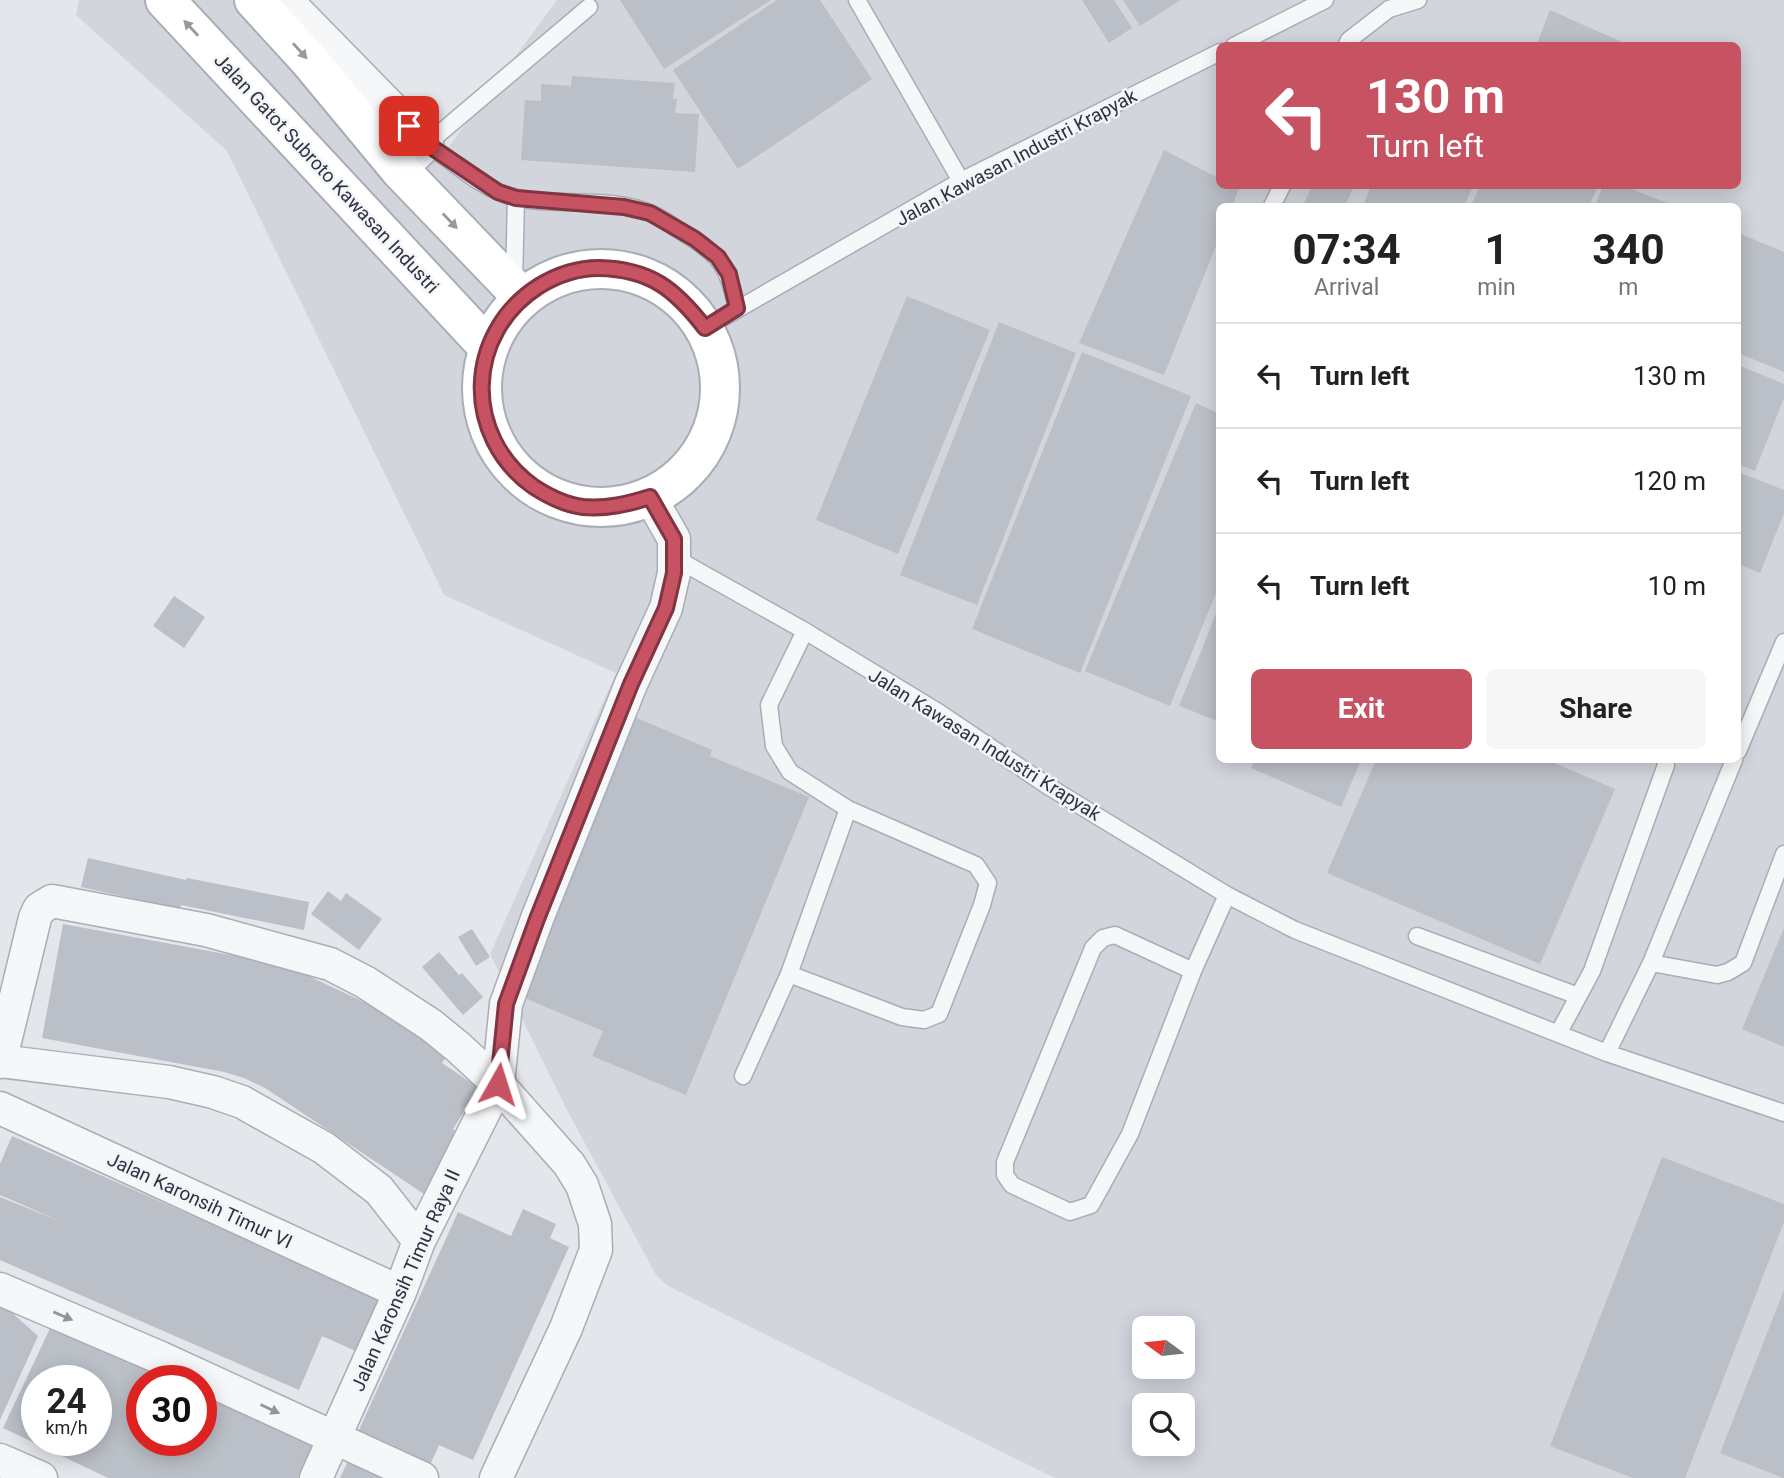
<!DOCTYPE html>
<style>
:root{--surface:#fff;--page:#f6f6f6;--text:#222;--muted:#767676;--line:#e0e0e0;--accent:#c65262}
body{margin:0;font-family:Roboto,sans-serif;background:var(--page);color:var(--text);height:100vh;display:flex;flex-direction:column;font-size:26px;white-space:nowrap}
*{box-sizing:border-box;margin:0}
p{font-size:23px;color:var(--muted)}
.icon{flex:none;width:38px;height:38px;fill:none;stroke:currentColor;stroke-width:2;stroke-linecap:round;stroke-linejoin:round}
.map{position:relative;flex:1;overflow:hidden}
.details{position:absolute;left:1216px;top:203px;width:525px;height:560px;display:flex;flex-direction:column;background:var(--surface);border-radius:10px;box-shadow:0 4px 18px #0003}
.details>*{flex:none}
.top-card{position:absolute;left:1216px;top:42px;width:525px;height:147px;border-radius:10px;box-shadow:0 4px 18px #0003;background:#c65262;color:#fff;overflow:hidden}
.needle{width:46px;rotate:285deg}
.fabs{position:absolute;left:1132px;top:1316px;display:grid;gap:14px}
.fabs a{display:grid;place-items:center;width:63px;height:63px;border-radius:10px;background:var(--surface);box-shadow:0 4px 18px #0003;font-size:35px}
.speed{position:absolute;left:21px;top:1365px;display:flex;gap:14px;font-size:35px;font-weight:700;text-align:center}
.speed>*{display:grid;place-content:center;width:91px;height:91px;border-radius:50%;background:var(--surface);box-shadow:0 4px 18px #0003;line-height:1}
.speed small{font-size:18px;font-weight:400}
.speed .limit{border:10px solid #d22;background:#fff;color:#111}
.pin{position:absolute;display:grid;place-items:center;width:60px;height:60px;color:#fff;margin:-30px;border-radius:14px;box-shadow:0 4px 10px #0006}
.me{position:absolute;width:77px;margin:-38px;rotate:6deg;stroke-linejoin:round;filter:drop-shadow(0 0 5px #0008)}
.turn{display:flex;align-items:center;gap:24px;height:147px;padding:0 35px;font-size:32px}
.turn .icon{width:91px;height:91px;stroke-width:2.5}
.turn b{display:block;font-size:49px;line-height:60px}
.eta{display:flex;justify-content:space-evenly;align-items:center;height:119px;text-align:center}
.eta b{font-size:42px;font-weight:700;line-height:49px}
.primary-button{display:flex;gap:14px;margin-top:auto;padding:14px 35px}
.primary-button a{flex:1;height:80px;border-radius:10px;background:var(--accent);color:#fff;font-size:28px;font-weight:700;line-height:80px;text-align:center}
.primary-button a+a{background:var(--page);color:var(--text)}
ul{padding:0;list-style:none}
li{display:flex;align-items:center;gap:21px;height:105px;padding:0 35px;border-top:2px solid var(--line)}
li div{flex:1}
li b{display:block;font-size:26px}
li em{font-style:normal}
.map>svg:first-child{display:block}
.built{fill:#d2d5dc;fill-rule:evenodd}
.building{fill:#bbbfc7;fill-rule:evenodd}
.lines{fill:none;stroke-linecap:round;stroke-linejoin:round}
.lane-casing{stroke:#a9adb5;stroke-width:19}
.street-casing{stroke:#a9adb5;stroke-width:35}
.secondary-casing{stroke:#a9adb5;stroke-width:42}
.lane{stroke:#f6f7f9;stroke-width:16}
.street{stroke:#f6f7f9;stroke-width:32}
.secondary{stroke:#fff;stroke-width:38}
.oneway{fill:#969aa0}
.oneway2{fill:#91969e}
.route-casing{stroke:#813540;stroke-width:18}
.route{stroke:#c65262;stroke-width:12}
.labels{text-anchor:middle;stroke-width:5;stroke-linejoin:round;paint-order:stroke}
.street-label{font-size:19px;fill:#2c3442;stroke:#f3f5f8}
</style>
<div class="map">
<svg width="1784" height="1478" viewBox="0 0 1784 1478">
<rect width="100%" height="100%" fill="#e4e6eb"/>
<!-- built -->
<path class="built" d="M79,0h208l158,152 112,-152h1227v1478h-729l-387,-192 -12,-11 -89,-165 -77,-156 126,-281 -172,-78 -217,-444 -151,-136zM1220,46h518v140h-518zM1220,206h518v554h-518zM1144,1328h39v39h-39zM1144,1405h39v39h-39z"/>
<!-- building -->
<path class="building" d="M620,0h151l-107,69z
M777,0h43l52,79 -134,90 -65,-99z
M1082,0h32l18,28 -23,15z
M1123,0h58l-41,26z
M1550,10l81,36h-95z
M572,76l103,7 -2,16h4l-2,14 24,1 -4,58 -174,-12 4,-60 16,1v-17l30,2z
M1164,150l56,29v7h12l7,3 -7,17h-12v30l-56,139 -85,-32z
M1312,186h42l-9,20h-42z
M1371,186h102l-9,20h-101z
M1480,186h118l-9,20h-118z
M1603,186h21l51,20h-80z
M1738,233l46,19v120l-46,-19z
M907,296l83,34 -92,224 -82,-34z
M999,322l77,31 -99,252 -77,-30z
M1082,352l109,44 -111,277 -108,-44z
M1738,365l46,19v14l-29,73 -17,-7z
M1196,403l24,11v169l-50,123 -85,-35z
M1738,472l46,18v23l-24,60 -22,-9z
M174,596l31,21 -21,31 -31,-22z
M1220,604v118l-41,-16z
M630,715l82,35 -2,6 99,41 -123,298 -94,-39 11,-25 -88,-37z
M1255,760h106l-20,47 -90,-39z
M1376,760h171l68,29 -75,175 -213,-91z
M88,858l98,22 1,-2 122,24 -5,28 -123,-25 -1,4 -99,-22z
M328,891l13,10 5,-8 36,26 -23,31 -48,-36z
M63,924l184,34 51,13 68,32 82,51 -6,9 37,25 -26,41 8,7 -34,60 -162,-108 -21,-10 -20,-6 -182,-34z
M1784,928v119l-42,-18z
M472,929l18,28 -14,9 -18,-29z
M439,952l20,23 3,-2 21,24 -20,18 -41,-48z
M12,1136l369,163 -23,53 -36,-16 -23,54 -299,-130v-63l62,25 -62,-27v-31z
M1662,1157l122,47v18l-99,256h-52l-83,-32z
M523,1209l33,15 -6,14 19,9 -96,213 -34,-15 -8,18 -72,-33 99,-218 53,24z
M1784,1290v188h-1l-63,-25z
M0,1302l38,34 -38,84z
M53,1322l122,59h-33v59h59v-47l112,53 -15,32h-190l-105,-50zM37,1381h59v59h-59z
M350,1457l45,21h-55z"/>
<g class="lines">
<defs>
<path id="lane" d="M857,0l104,181
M589,7l-162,137c27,18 55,45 86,53 45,11 96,-2 139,17 11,5 22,13 32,19 38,23 43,33 53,75
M1234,46l91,-46
M1346,46l3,-6 40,-31 29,-9
M1272,206l10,-20
M514,283l2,-85
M705,328l256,-147 259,-129
M675,558l130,73 130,79 116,78 176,107 68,35 312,123 177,60
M1738,751l46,-109
M1417,936l161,60
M1651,963l66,12 11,-3 15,-9 41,-109
M1193,971l-78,-36 -12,3 -10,10 -88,214v13l7,10 58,27 21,-7 39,-71 63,-163 34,-76
M789,974l113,43 22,3 15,-6 43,-109 6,-22 -12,-18 -128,-56 -58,-37 -16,-26 -5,-41 36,-74
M1558,1034l34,-63 74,-206 -1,-5
M1607,1053l44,-90 83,-203
M743,1076l46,-102 59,-165"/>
<path id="street" d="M286,0l141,144 -27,26
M0,1061l169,21 44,10 29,10 82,46 55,42 40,51
M0,1062l35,-144 4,-9 13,-8 154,29 124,34 35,18 66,43 27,22 40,37 71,80 13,21 13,39 1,26 -30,78 -70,150
M0,1108l400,184
M0,1289l161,69 261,120
M0,1460l41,18
M316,1478l84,-186 19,-51 79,-157 8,-80 31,-85 94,-235 35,-76 8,-35v-34l-24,-42"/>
<path id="secondary" d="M165,0l323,347
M254,0l54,59 92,111 122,127
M482 388a119 119 0 1 1 238 0a119 119 0 1 1-238 0Z"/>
</defs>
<!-- lane casing -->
<use href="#lane" class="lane-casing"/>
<!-- street casing -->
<use href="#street" class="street-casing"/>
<!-- secondary casing -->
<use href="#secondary" class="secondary-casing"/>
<!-- lane -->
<use href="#lane" class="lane"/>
<!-- street -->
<use href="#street" class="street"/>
<!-- secondary -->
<use href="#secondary" class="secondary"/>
</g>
<!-- one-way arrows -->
<defs><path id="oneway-solid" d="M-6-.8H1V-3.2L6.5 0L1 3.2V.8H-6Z" transform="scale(1.75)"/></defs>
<g class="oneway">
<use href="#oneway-solid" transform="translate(191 28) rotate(-133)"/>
<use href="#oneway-solid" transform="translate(300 51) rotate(48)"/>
<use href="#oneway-solid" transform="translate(450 221) rotate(46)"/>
</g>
<g class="oneway2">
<use href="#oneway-solid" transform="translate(63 1316) rotate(23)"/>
<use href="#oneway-solid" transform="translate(270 1409) rotate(25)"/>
</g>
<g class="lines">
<defs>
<path id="route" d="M409,126l18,18 71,48 18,6 108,9 26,6 45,26 23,18 11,17 8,34 -32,20c-30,-39 -55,-59 -106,-60 -21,0 -42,7 -60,18 -74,47 -77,150 -5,201 14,9 32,18 49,20 24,2 45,-3 67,-10l24,42v34l-8,35 -35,76 -94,235 -31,85 -8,80"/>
</defs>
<!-- route casing -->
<use href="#route" class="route-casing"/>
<!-- route -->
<use href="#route" class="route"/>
</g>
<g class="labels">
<!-- street labels -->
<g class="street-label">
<text transform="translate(1016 157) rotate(-28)" y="7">Jalan Kawasan Industri Krapyak</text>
<text transform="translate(327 173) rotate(47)" y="7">Jalan Gatot Subroto Kawasan Industri</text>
<text transform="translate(985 744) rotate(32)" y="7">Jalan Kawasan Industri Krapyak</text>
<text transform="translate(200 1200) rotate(25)" y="7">Jalan Karonsih Timur VI</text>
<text transform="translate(405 1280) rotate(-66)" y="7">Jalan Karonsih Timur Raya II</text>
</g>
</g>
</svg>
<div class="fabs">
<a><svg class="needle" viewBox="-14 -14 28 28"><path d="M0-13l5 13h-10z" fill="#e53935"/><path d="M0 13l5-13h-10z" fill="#767676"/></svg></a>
<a><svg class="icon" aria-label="search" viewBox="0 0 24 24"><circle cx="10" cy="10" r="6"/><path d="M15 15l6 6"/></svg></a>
</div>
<div class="speed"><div>24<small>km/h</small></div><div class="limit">30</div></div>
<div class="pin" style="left:409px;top:126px;background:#d93025"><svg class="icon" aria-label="arrive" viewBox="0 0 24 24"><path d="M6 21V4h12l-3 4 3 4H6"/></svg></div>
<svg class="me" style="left:498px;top:1084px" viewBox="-20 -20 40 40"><path d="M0-17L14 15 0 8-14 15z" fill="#c65262" stroke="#fff" stroke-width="4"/></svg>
<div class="top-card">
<div class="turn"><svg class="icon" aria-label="left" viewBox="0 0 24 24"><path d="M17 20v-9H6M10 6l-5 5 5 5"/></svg><div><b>130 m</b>Turn left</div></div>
</div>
<section class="details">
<div class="eta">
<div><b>07:34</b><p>Arrival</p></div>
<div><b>1</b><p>min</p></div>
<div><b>340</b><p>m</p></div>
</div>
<ul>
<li><svg class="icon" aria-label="left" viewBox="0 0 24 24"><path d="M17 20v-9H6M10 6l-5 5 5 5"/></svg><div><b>Turn left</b></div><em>130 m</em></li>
<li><svg class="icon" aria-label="left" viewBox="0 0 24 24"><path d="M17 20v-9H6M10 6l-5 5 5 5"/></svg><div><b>Turn left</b></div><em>120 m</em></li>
<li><svg class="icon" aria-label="left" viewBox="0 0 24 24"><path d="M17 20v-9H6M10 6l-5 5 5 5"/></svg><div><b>Turn left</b></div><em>10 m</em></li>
</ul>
<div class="primary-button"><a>Exit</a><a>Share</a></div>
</section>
</div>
